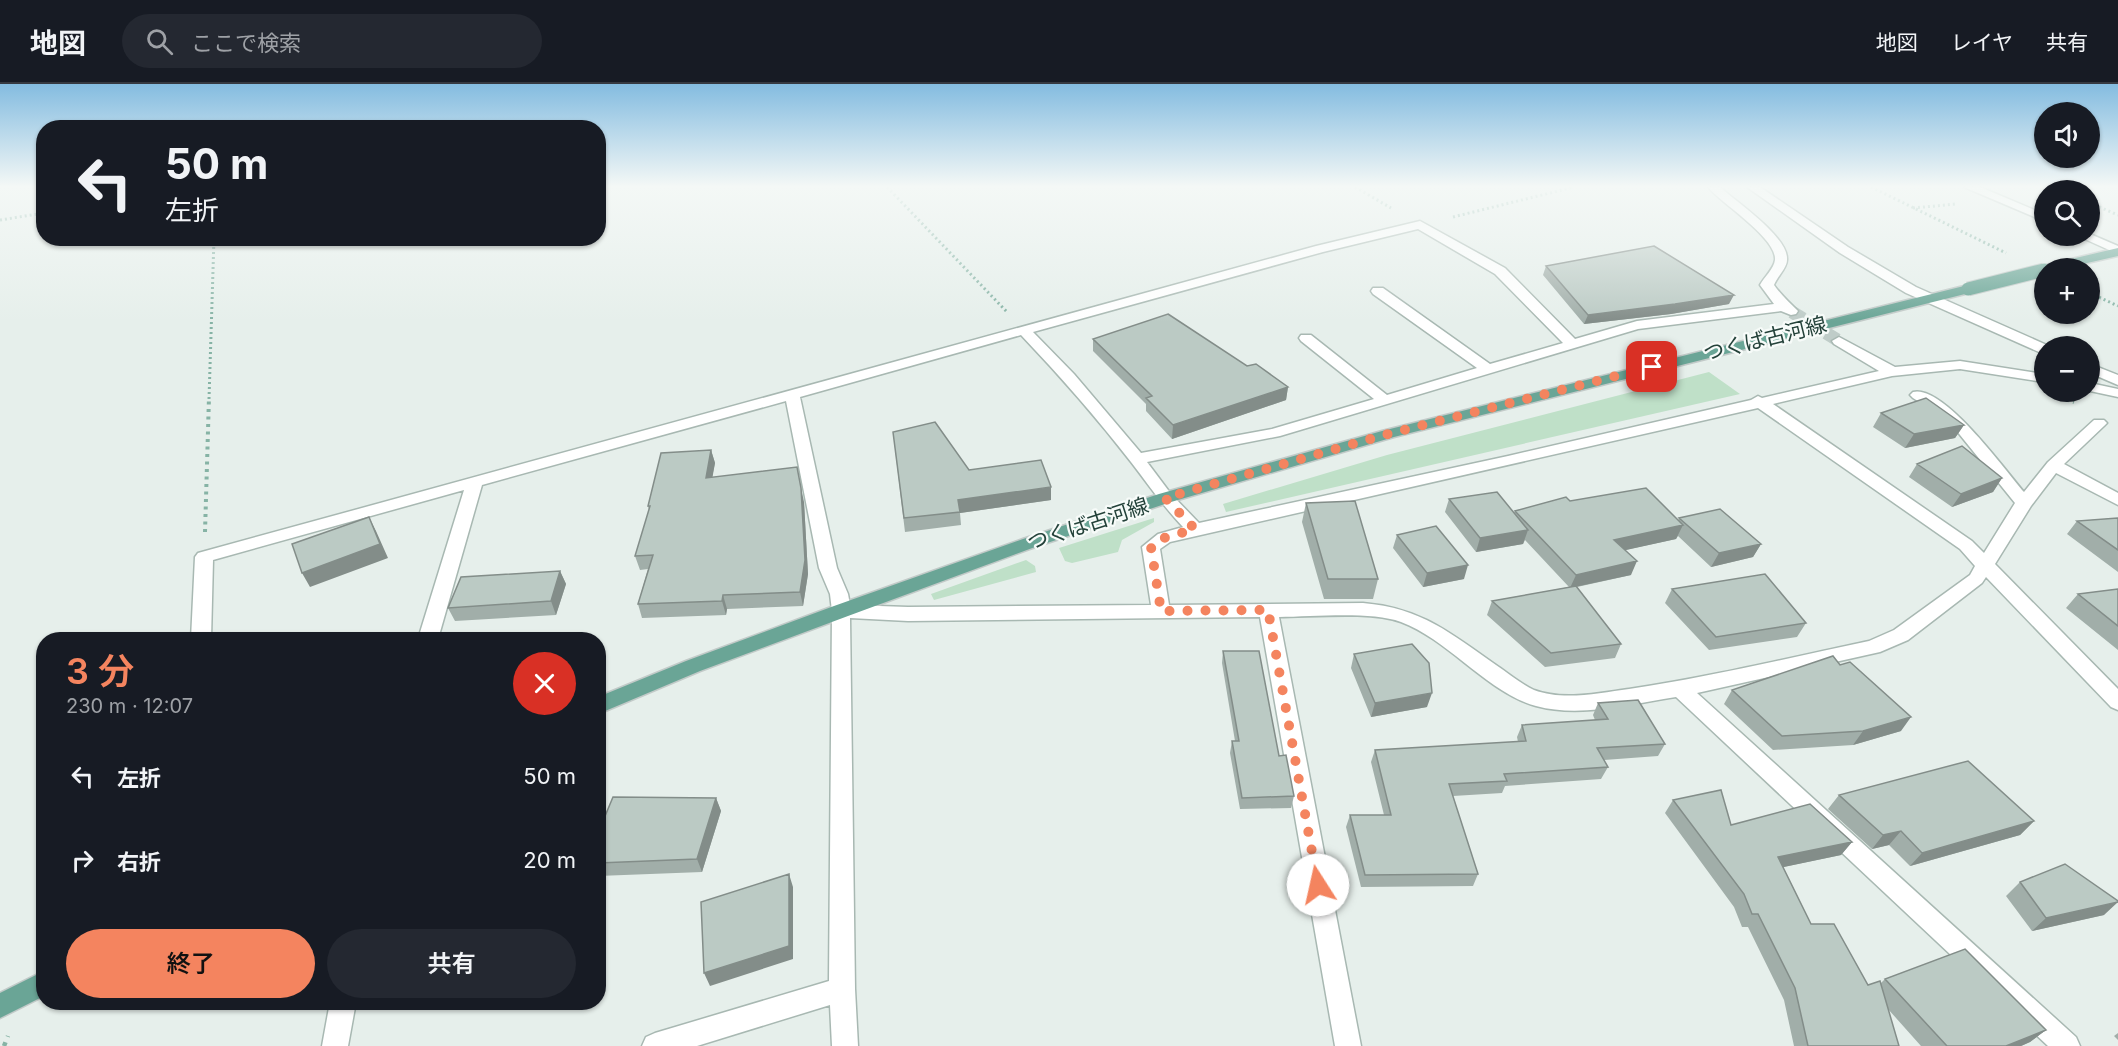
<!DOCTYPE html>
<html lang="ja">
<meta charset="utf-8">
<style>
:root{--surface:#171b24;--page:#242831;--text:#f1f3f6;--muted:#9ea1a6;--line:#363941;--accent:#f4845f}
body{margin:0;font-family:Inter,"Noto Sans JP",sans-serif;background:var(--page);color:var(--text);height:100vh;display:flex;flex-direction:column;font-size:22px;white-space:nowrap}
*{box-sizing:border-box;margin:0}
p{font-size:20px;color:var(--muted)}
.icon{flex:none;width:33px;height:33px;fill:none;stroke:currentColor;stroke-width:2;stroke-linecap:round;stroke-linejoin:round}
.map{position:relative;flex:1;overflow:hidden}
.drawer{position:absolute;left:36px;top:548px;width:570px;height:378px;display:flex;flex-direction:column;background:var(--surface);border-radius:24px;box-shadow:0 2px 4px #0004}
.drawer>*{flex:none}
.top-card{position:absolute;left:36px;top:36px;width:570px;height:126px;border-radius:24px;box-shadow:0 2px 4px #0004;background:#171b24;color:var(--text);overflow:hidden}
.buttons{position:absolute;left:2034px;top:18px;display:grid;gap:12px}
.buttons a{display:grid;place-items:center;width:66px;height:66px;border-radius:50%;background:var(--surface);box-shadow:0 2px 4px #0004;font-size:30px}
.pin{position:absolute;display:grid;place-items:center;width:51px;height:51px;color:#fff;margin:-26px;border-radius:12px;box-shadow:0 3px 9px #0006}
.me{position:absolute;width:66px;margin:-33px;rotate:350deg;stroke-linejoin:round;filter:drop-shadow(0 0 4px #0008)}
.turn{display:flex;align-items:center;gap:21px;height:126px;padding:0 30px;font-size:27px}
.turn .icon{width:78px;height:78px;stroke-width:2.5}
.turn b{display:block;font-size:42px;line-height:51px}
.round{display:grid;place-items:center;flex:none;width:63px;height:63px;border-radius:32px;background:var(--page)}
.headline{display:flex;align-items:center;justify-content:space-between;height:102px;padding:0 30px}
h1{font-size:36px;font-weight:600;line-height:45px;color:var(--accent)}
.button{display:flex;gap:12px;margin-top:auto;padding:12px 30px}
.button a{flex:1;height:69px;border-radius:36px;background:var(--accent);color:#111;font-size:24px;font-weight:600;line-height:69px;text-align:center}
.button a+a{background:var(--page);color:var(--text)}
ul{padding:0;list-style:none}
li{display:flex;align-items:center;gap:18px;height:84px;padding:0 30px}
li div{flex:1}
li b{display:block;font-size:22px}
li em{font-style:normal}
header{display:flex;align-items:center;gap:36px;box-sizing:border-box;height:84px;padding:0 30px;background:var(--surface);border-bottom:2px solid var(--line)}
header strong{font-size:28px}
nav{display:flex;gap:33px;margin-inline-start:auto;font-size:21px}
.search{width:420px;height:54px;background:var(--page);display:flex;align-items:center;gap:15px;box-sizing:border-box;padding:0 21px;border-radius:33px;color:var(--muted);font-size:22px}
.map>svg:first-child{display:block}
.green{fill:#bfe0c8}
.lines{fill:none;stroke-linecap:round;stroke-linejoin:round}
.minor-tunnel{stroke:#bfccc8;stroke-width:13;stroke-dasharray:13 7;stroke-linecap:butt}
.minor-casing{stroke:#a8b8b2;stroke-width:3}
.major-casing{stroke:#c2cac8;stroke-width:3}
.path-far2{stroke:#86b3a5;stroke-width:3;stroke-dasharray:2 3;stroke-linecap:butt}
.path-far1{stroke:#86b3a5;stroke-width:4;stroke-dasharray:3 4.5;stroke-linecap:butt}
.path{stroke:#86b3a5;stroke-width:4.5;stroke-dasharray:4 6;stroke-linecap:butt}
.minor{fill:#fff;fill-rule:evenodd}
.major{fill:#6aa596;fill-rule:evenodd}
.major-bridge-casing{stroke:#c2cac8;stroke-width:15;stroke-linecap:butt}
.major-bridge{stroke:#6aa596;stroke-width:13}
.wall{fill:#a1aea9}
.shaded-wall{fill:#838d89}
.building{fill:#bbcac4;stroke:#838d89;stroke-width:1.5}
.route{stroke:#f4845f;stroke-width:10;stroke-dasharray:0 18}
.labels{text-anchor:middle;stroke-width:4.5;stroke-linejoin:round;paint-order:stroke}
.street-label{font-size:21px;fill:#24423a;stroke:#f7fbf9}
</style>
<header>
<strong>地図</strong>
<div class="search"><svg class="icon" aria-label="search" viewBox="0 0 24 24"><circle cx="10" cy="10" r="6"/><path d="M15 15l6 6"/></svg>ここで検索</div>
<nav><a>地図</a><a>レイヤ</a><a>共有</a></nav>
</header>
<div class="map">
<svg width="2118" height="962" viewBox="0 0 2118 962">
<rect width="100%" height="100%" fill="#e6efeb"/>
<!-- green -->
<path class="green" d="M1709,288l31,22 -514,118 -3,-8 164,-49z
M1154,434v4l-32,18 -4,12 -46,11 -7,-2 -6,-13z
M1026,476l9,6 1,6 -102,28 -3,-6z"/>
<g class="lines">
<!-- minor-tunnel -->
<path class="minor-tunnel" d="M1792,228l47,29"/>
<defs>
<path id="minor" d="M1708,103h12c16,15 69,50 67,73 0,8 -10,17 -13,25 7,10 15,17 24,26l-2,3 -5,1 -10,-4 -143,18 -358,107 -133,26 24,32 28,29 309,-67 243,-56 7,-4 4,2 117,-27 -45,-27 -2,-3 7,-4 56,30 65,-6 84,13v8l-84,-13 -68,7 -119,28 199,137 12,12 31,-50 -59,-73 -13,-13 -30,-19 -3,-3 3,-3c30,-8 92,78 111,100l24,-30 46,-42h10l3,3 -3,3 -40,38 54,29v12l-62,-32 -25,33 -36,58 123,125v21l-7,-3 -125,-130 -4,6 -74,57 -28,12 -183,41 379,344 4,9h-32l-372,-349c-45,7 -96,21 -140,9 -48,-13 -87,-66 -135,-84 -31,-11 -88,-5 -122,-5l82,429h-26l-75,-429 -352,4 -58,-3 5,371 3,57h-26l-2,-41 -133,41h-55l4,-9 9,-4 174,-52 3,-370 -2,-17 -11,-26 -33,-167 -304,84 -44,154h-20l46,-149 -251,70 -2,79h-20l4,-82 3,-4 1118,-307 104,-25 85,47 70,71 62,-18 137,-17 -14,-19c4,-8 14,-16 15,-25 2,-22 -53,-56 -67,-73zM1418,145l77,45 68,69 -73,21 -107,-76h-10l-2,3 2,3 104,74 -90,27 -76,-60h-10l-2,3 2,3 73,58 -102,30 -131,24 -67,-79 -41,-42 290,-80zM1021,251c39,41 75,82 110,127 17,22 32,44 52,65l-25,7 -16,13 9,58 -243,2 -58,-2 -2,-11 -11,-26 -37,-171zM1758,324l202,141 15,17 -5,9 -76,55 -25,11c-80,17 -159,36 -240,48 -30,4 -66,12 -95,1 -13,-6 -26,-17 -38,-25 -46,-32 -74,-57 -133,-62l-194,2 -9,-56 10,-7z
M1747,103h13l88,60 68,40 133,59h-5v7l-5,-1 -133,-59 -66,-40z
M1964,103h16l64,27v7z
M2090,150l28,12v8l-40,-18z
M2090,280l28,11v10l-28,-12z
M2090,299l28,6v8l-28,-6z
M330,918h26l-8,44h-26z"/>
<path id="major" d="M2118,164v8l-53,12h-20l1,-3z
M1968,201l7,4 -2,3 -579,145 -223,65 -136,45 -187,69 -148,55 -102,43v-17l88,-36 148,-55 189,-67 136,-45 223,-63z
M44,887v25l-44,22v-25z"/>
</defs>
<!-- minor casing -->
<use href="#minor" class="minor-casing"/>
<!-- major casing -->
<use href="#major" class="major-casing"/>
<!-- path-far2 -->
<path class="path-far2" d="M887,103l120,125
M1355,103l36,21
M1871,103l135,66
M2090,119l28,12
M1913,124l43,-4
M1453,133l121,-30
M0,136l44,-7
M2090,209l28,13
M2056,312l8,3
M209,315l5,-161"/>
<!-- path-far1 -->
<path class="path-far1" d="M2059,313l15,5
M205,448l4,-135"/>
<!-- path -->
<path class="path" d="M4,962l4,-10"/>
<!-- minor -->
<use href="#minor" class="minor"/>
<!-- major -->
<use href="#major" class="major"/>
<defs>
<path id="major-bridge" d="M1968,205l76,-19"/>
</defs>
<!-- major-bridge casing -->
<use href="#major-bridge" class="major-bridge-casing"/>
<!-- major-bridge -->
<use href="#major-bridge" class="major-bridge"/>
</g>
<!-- wall -->
<path class="wall" d="M1546,182l183,38 -58,10 -87,10 -41,-49z
M1093,255l154,27 41,21 -2,13 -114,39 -26,-28v-7l-53,-53z
M1881,329l83,12 -9,13 -50,10 -32,-21z
M893,348l76,38 82,30 -91,13 1,12 -56,7z
M711,366l4,13 -3,14 92,25 4,72 -5,32 -76,3 -1,6 -84,3 -4,-14 10,-35 -8,1 -5,-14 14,-46 -1,-4z
M1917,380l85,14 -9,14 -41,15 -43,-30z
M1449,415l65,14 1,-2 55,-10 108,20 1,-3 82,26 -8,13 -42,10 -33,-31 -2,3 -51,11 6,25 -54,12 44,57 -6,14 -70,9 -58,-52 5,-14 77,-14 -44,-47 -2,4 -47,8 -31,-40z
M1306,419l72,76 -5,20h-49l-22,-77z
M2118,434v54l-51,-38 10,-13z
M1397,451l67,44 -41,8 -30,-39z
M560,487l6,13 -10,31 -101,6 -7,-13z
M1672,505l134,34 -9,14 -88,13 -44,-47z
M2118,505v61l-52,-42 12,-14z
M1223,567l56,105 15,40 -3,12 -51,1 -10,-56 2,-12h3l-13,-78z
M1354,570l73,53 -56,10 -20,-49z
M1840,581l61,66 -48,14 -80,5 -49,-46 8,-14z
M1598,619l67,41 -7,12 -54,4 4,7 -7,12 -96,7 -3,7 -49,3 25,78 -5,12 -112,1 -15,-60 4,-12h34l-13,-53 4,-12 143,-8 -1,-5 5,-12 73,-5 -2,-5z
M1839,711l195,26 -14,14 -110,31 -21,-21 -17,4 -44,-40z
M716,714l5,13 -19,61 -104,4v-43z
M1673,716l58,25 121,17 -11,13 -58,12 28,57 57,61 13,-2 4,-4 161,51 -16,12 -9,4h-100l-33,-37 11,37h-105l-10,-46 -36,-73h-6l-8,-20 -69,-94z
M2020,798l84,33 -72,16 -26,-35z
M2118,949v7l-4,-4z"/>
<!-- shaded-wall -->
<path class="shaded-wall" d="M1734,211l-5,9 -58,10 -87,10 4,-9z
M1288,303l-2,13 -114,39 1,-14z
M1964,341l-9,13 -50,10 9,-14z
M711,366l4,13 -5,28 -4,-13z
M2002,394l-9,14 -41,15 9,-13z
M1051,403v13l-91,13 -2,-13z
M801,404l3,14 4,72 -5,32 -3,-14z
M369,433l7,14 12,27 -78,29 -8,-14z
M1683,441l-7,14 -68,15 6,-14z
M1528,446l-5,14 -47,8 4,-14z
M1761,460l-8,13 -42,10 8,-14z
M1637,477l-6,14 -61,13 6,-13z
M1468,481l-4,14 -41,8 4,-14z
M560,487l6,13 -10,31 -5,-14z
M723,511l4,14 -1,6 -4,-14z
M1432,609l-5,14 -56,10 4,-14z
M1911,633l-10,14 -48,14 10,-14z
M716,714l5,13 -19,61 -5,-13z
M2034,737l-14,14 -110,31 12,-13z
M1901,747l-12,14 -17,4 11,-14z
M1852,758l-11,13 -72,15 9,-13z
M789,790l4,13v72l-83,27 -6,-13z
M2118,818l-14,13 -72,16 14,-13z
M2046,946l-16,12 -9,4h-15z"/>
<!-- building -->
<path class="building" d="M1654,162l80,49 -59,9 -87,11 -42,-49z
M1168,230l79,52 9,-2 32,23 -115,38 -27,-27 6,-2 -59,-57z
M1926,314l38,27 -50,9 -33,-21z
M935,338l34,48 72,-10 10,27 -93,13 2,12 -56,6 -11,-86z
M1962,362l40,32 -41,16 -44,-30z
M711,366l-5,28 91,-11 4,21 4,72 -5,32 -77,3 -1,6 -84,3 15,-49 -18,1 15,-50h-2l13,-53z
M1646,404l37,37 -69,15 23,21 -61,14 -61,-64 51,-14 4,4z
M1497,408l31,38 -48,8 -31,-39z
M1355,417l23,78h-50l-22,-76z
M1720,425l41,35 -42,9 -40,-35z
M369,433l11,27 -78,29 -10,-29z
M2118,434v32l-41,-29z
M1436,442l32,39 -41,8 -30,-38z
M560,487l-9,30 -103,7 13,-31z
M1765,490l41,49 -90,14 -44,-48z
M1576,502l45,58 -70,9 -59,-52z
M2118,505v37l-40,-32z
M1412,560l17,19 3,30 -57,10 -21,-49z
M1223,567h36l20,105 7,-1 8,41 -52,2 -10,-57h7z
M1833,572l7,9 10,-3 61,55 -48,14 -81,5 -50,-46z
M1638,616l27,44 -68,4 11,19 -104,7 3,7 -58,3 29,90 -113,1 -15,-60h41l-16,-65 151,-9 -4,-16 86,-6 -10,-16z
M1968,677l66,60 -112,32 -21,-22 -18,4 -44,-40z
M1721,706l10,35 79,-21 42,38 -74,15 33,67h23l34,61 12,-4 19,65h-91l-13,-58 -37,-74h-6l-8,-20 -71,-94z
M613,713l103,1 -19,61 -99,4v-30z
M2065,780l53,37v1l-72,16 -26,-36z
M789,790v72l-85,27 -3,-71z
M1965,865l81,81 -40,16h-59l-62,-67z"/>
<!-- sky -->
<linearGradient id="sky" x2="0" y2="1"><stop stop-color="#84bce0"/><stop offset="0.43" stop-color="#f4f8f6"/><stop offset="1" stop-color="#f4f8f6" stop-opacity="0"/></linearGradient>
<rect width="2118" height="238" fill="url(#sky)"/>
<g class="lines">
<!-- route -->
<path class="route" d="M1318,801l-50,-275 -107,1 -10,-64 13,-9 31,-9 -30,-31 223,-64 264,-67"/>
</g>
<g class="labels">
<!-- street labels -->
<g class="street-label">
<text transform="translate(1765 255) rotate(-14)" y="7">つくば古河線</text>
<text transform="translate(1088 440) rotate(-18)" y="7">つくば古河線</text>
</g>
</g>
</svg>
<div class="buttons">
<a><svg class="icon" aria-label="sound" viewBox="0 0 24 24"><path d="M4 9h4l5-4v14l-5-4H4zM17 9q2 3 0 6"/></svg></a>
<a><svg class="icon" aria-label="search" viewBox="0 0 24 24"><circle cx="10" cy="10" r="6"/><path d="M15 15l6 6"/></svg></a>
<a>+</a>
<a>−</a>
</div>
<div class="pin" style="left:1652px;top:283px;background:#d93025"><svg class="icon" aria-label="arrive" viewBox="0 0 24 24"><path d="M6 21V4h12l-3 4 3 4H6"/></svg></div>
<svg class="me" style="left:1318px;top:801px" viewBox="-20 -20 40 40"><circle r="19" fill="#fff"/><path d="M0-13L10 11 0 6-10 11z" fill="#f4845f"/></svg>
<div class="top-card">
<div class="turn"><svg class="icon" aria-label="left" viewBox="0 0 24 24"><path d="M17 20v-9H6M10 6l-5 5 5 5"/></svg><div><b>50 m</b>左折</div></div>
</div>
<section class="drawer">
<div class="headline"><div><h1>3 分</h1><p>230 m · 12:07</p></div><a class="round" style="background:#d93025;color:#fff"><svg class="icon" aria-label="close" viewBox="0 0 24 24"><path d="M6 6l12 12M18 6L6 18"/></svg></a></div>
<ul>
<li><svg class="icon" aria-label="left" viewBox="0 0 24 24"><path d="M17 20v-9H6M10 6l-5 5 5 5"/></svg><div><b>左折</b></div><em>50 m</em></li>
<li><svg class="icon" aria-label="right" viewBox="0 0 24 24"><path d="M7 20v-9h11M14 6l5 5-5 5"/></svg><div><b>右折</b></div><em>20 m</em></li>
</ul>
<div class="button"><a>終了</a><a>共有</a></div>
</section>
</div>
